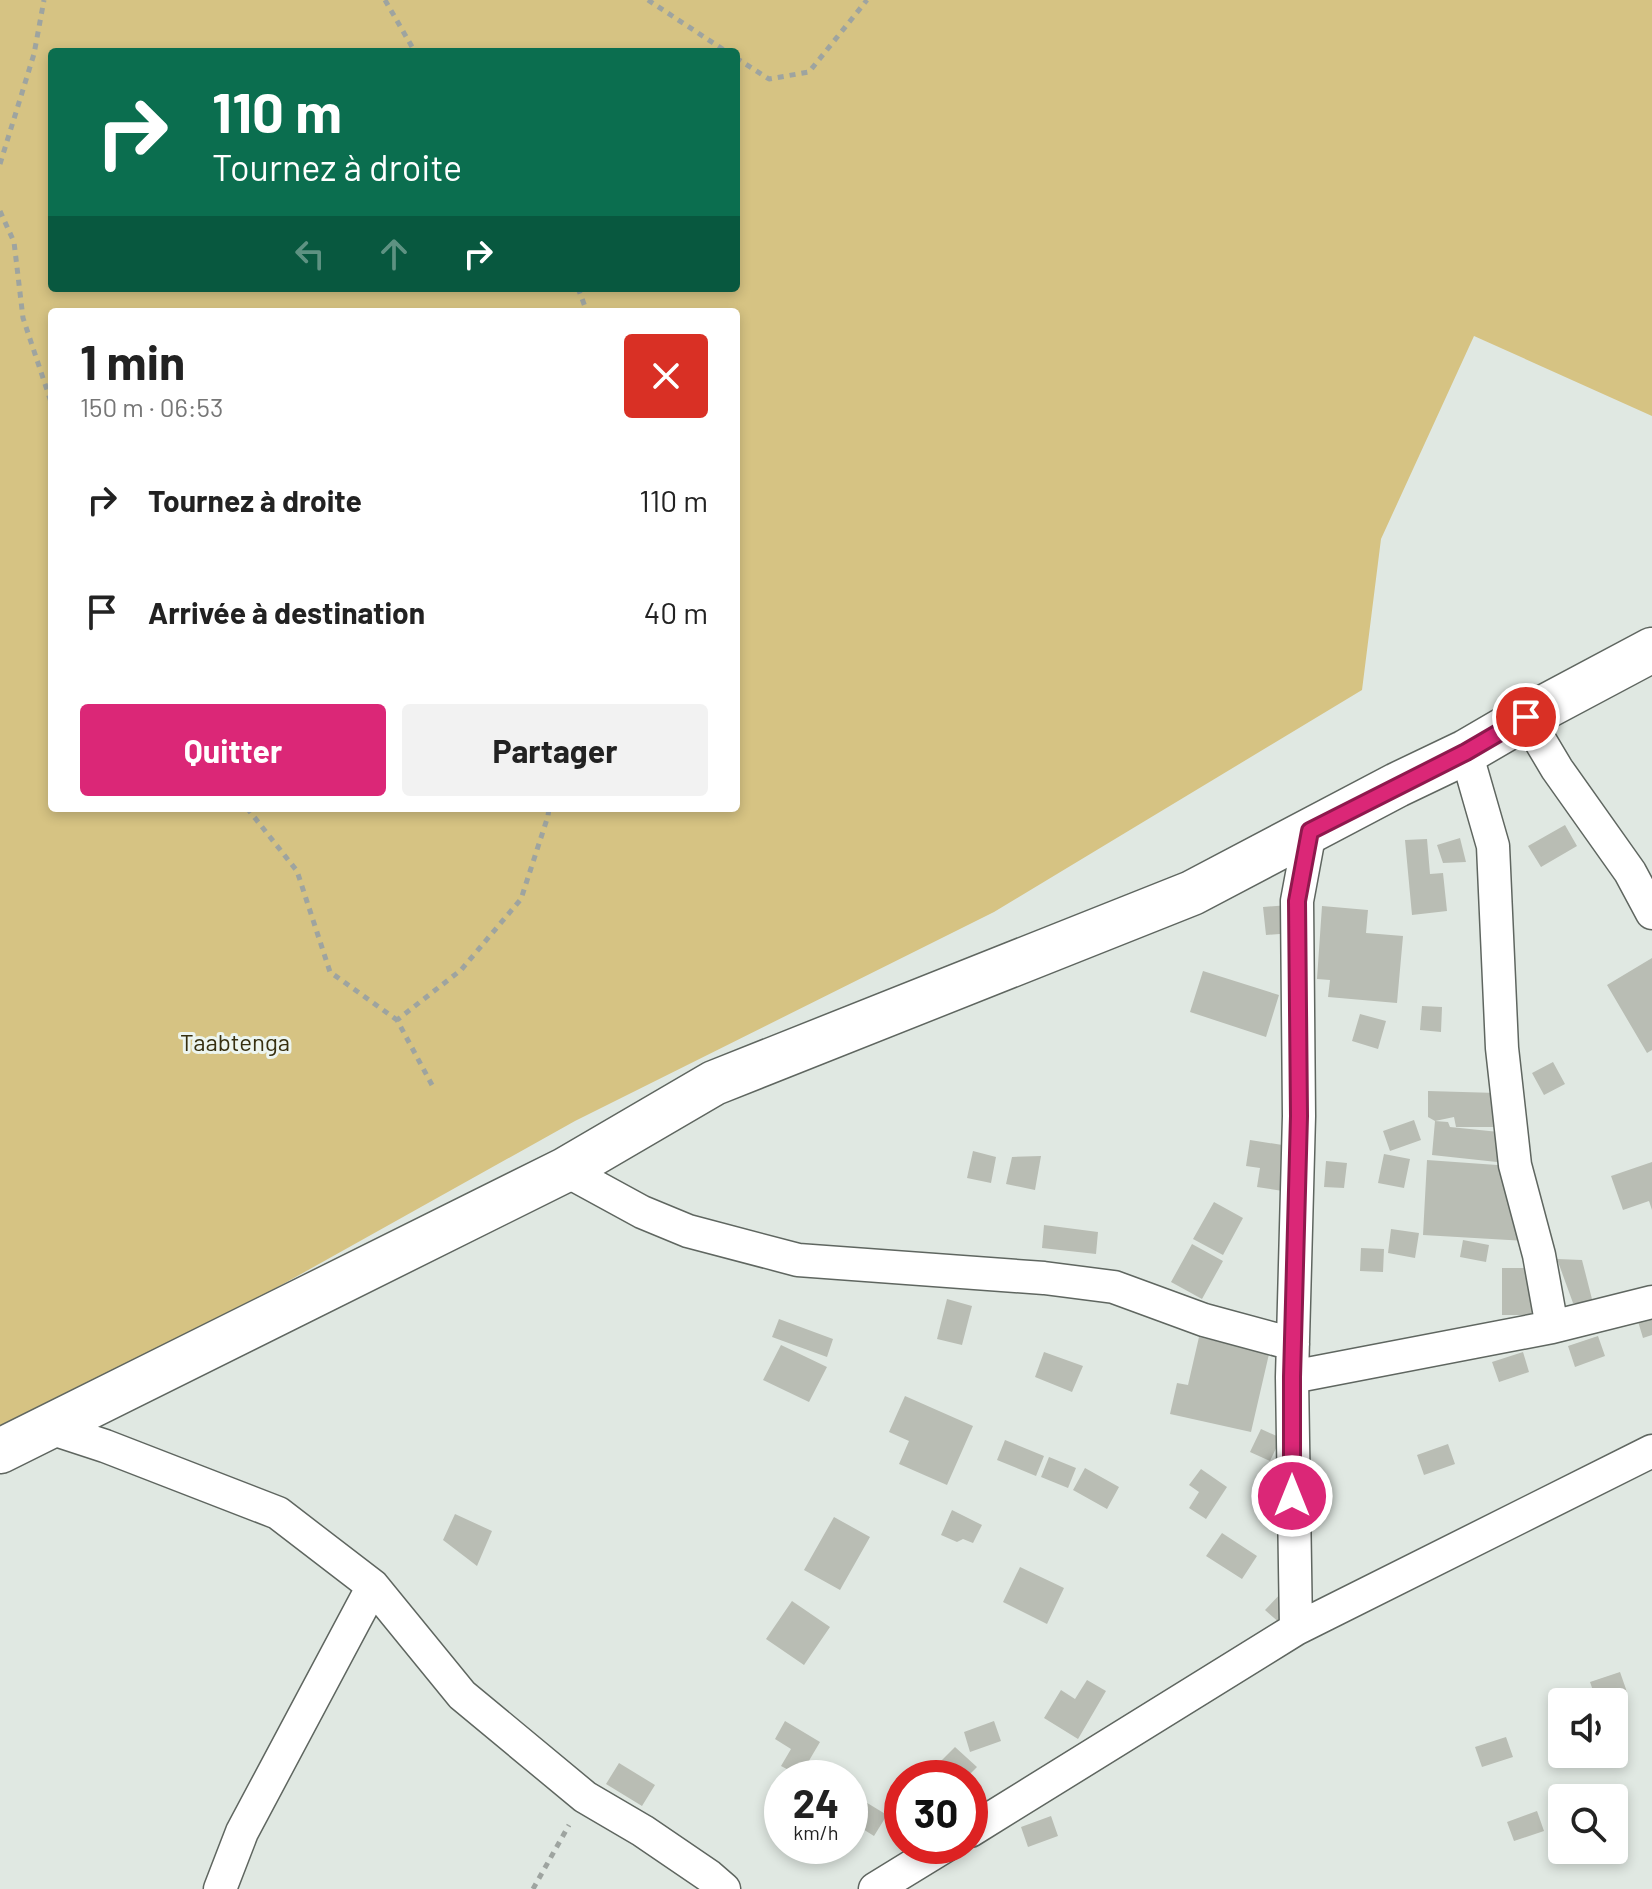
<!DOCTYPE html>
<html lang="fr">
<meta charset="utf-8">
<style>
:root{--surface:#fff;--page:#f2f2f2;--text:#222;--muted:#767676;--accent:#db2777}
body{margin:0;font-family:Barlow,sans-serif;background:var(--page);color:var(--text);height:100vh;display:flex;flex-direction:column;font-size:30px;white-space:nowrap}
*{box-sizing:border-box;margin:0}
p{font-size:26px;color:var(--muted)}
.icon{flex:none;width:44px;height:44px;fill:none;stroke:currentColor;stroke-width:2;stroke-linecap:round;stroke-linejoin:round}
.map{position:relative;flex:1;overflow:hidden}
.drawer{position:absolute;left:48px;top:308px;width:692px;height:504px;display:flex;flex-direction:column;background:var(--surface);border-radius:8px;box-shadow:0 4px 12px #0003}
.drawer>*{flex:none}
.guide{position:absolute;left:48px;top:48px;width:692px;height:244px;border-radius:8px;box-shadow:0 4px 12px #0003;background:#0b6e4f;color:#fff;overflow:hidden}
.controls{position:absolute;left:1548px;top:1688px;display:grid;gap:16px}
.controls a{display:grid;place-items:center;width:80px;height:80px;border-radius:8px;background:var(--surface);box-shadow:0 4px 12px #0003;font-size:40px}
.speed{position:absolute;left:764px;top:1760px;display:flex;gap:16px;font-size:40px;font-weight:700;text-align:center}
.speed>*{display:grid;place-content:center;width:104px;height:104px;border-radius:50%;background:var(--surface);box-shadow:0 4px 12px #0003;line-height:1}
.speed small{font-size:20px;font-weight:400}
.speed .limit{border:12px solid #d22;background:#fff;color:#111}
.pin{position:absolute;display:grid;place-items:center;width:68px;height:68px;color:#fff;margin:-34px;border:4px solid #fff;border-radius:50%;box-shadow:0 2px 8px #0007}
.me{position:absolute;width:88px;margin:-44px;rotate:0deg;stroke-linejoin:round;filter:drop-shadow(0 0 6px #0008)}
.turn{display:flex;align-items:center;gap:28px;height:168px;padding:0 32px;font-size:36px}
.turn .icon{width:104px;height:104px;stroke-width:2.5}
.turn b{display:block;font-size:56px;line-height:68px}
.lanes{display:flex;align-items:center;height:76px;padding:0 32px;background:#0003;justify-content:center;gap:40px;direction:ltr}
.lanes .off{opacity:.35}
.round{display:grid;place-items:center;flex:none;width:84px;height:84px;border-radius:8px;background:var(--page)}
.headline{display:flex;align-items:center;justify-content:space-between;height:136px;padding:0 32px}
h1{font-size:48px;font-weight:700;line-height:60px}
.primary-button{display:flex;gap:16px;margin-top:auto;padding:16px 32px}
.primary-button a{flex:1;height:92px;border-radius:8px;background:var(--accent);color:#fff;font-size:32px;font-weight:700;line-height:92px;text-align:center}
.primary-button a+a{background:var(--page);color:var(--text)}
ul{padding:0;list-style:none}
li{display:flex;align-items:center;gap:24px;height:112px;padding:0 32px}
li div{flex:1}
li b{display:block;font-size:30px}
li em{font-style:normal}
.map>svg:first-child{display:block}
.green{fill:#d6c383;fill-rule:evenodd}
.building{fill:#b9bdb4}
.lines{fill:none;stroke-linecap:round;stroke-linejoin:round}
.street-casing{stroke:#5f6660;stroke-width:35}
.secondary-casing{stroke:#5f6660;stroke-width:47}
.path{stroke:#9ea4a0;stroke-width:5;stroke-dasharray:6 6;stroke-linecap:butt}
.street{stroke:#fff;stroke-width:32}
.secondary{stroke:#fff;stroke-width:44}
.route-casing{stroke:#8e194d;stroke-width:20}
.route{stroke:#db2777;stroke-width:14}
.labels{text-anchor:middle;stroke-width:6;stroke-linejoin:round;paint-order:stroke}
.park-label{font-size:24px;fill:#372f0f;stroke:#edf5ef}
</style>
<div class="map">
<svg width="1652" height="1889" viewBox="0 0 1652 1889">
<rect width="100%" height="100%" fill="#e0e8e2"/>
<!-- green -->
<path class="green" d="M0,0h1652v416l-178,-80 -93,203 -19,151 -368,222 -419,209 -419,234 -156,76zM52,52h684v236h-684zM52,312h684v496h-684z"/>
<!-- building -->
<path class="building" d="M1565,825l12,21 -36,21 -13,-21z
M1460,838l6,24 -23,1 -6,-18z
M1427,839l3,35 13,-1 4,38 -35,4 -7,-75z
M1289,905l3,28 -26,2 -3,-28z
M1322,906l46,4 -2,23 37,3 -6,67 -69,-6 2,-17 -13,-1z
M1652,958v92l-5,3 -40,-68z
M1203,971l76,24 -13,42 -76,-25z
M1422,1006l20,1 -1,25 -21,-2z
M1360,1014l26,7 -8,28 -26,-8z
M1553,1062l12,22 -21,11 -12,-22z
M1428,1091l69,2v34h-41l-2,-10 -19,4 -7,-4z
M1414,1120l7,20 -31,11 -7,-20z
M1435,1121l13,1 2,5 49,5 -2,30 -65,-7z
M1250,1140l45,7 -6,45 -32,-5 3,-19 -14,-2z
M973,1151l23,6 -5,26 -24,-5z
M1384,1154l26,5 -6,29 -26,-5z
M1041,1156l-6,34 -29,-6 6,-27z
M1427,1160l84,6 17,75 -105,-6z
M1326,1161l21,2 -3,25 -20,-1z
M1652,1162v48l-3,-9 -26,9 -12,-34z
M1214,1202l29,16 -20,37 -30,-16z
M1044,1225l54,7 -2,22 -54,-6z
M1391,1229l28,4 -4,25 -27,-5z
M1463,1240l26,5 -3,17 -26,-5z
M1192,1244l31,17 -21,38 -31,-17z
M1361,1248l23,1 -1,23 -23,-1z
M1557,1259l25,1 11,43h-20z
M1502,1268h28v28l10,-1v20h-38z
M947,1299l25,7 -10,39 -25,-6z
M1652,1313v22l-9,3 -6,-20z
M779,1319l54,20 -6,18 -55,-20z
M1598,1336l7,20 -30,11 -7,-21z
M1199,1337l70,17 -18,78 -81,-18 7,-31 11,2z
M781,1345l46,22 -18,35 -46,-22z
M1044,1352l39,14 -11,26 -37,-15z
M1523,1352l6,20 -30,10 -7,-20z
M905,1396l68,30 -26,59 -48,-21 10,-23 -20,-9z
M1261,1429l20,9 -11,23 -20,-9z
M1005,1440l39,16 -8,20 -39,-16z
M1448,1444l7,20 -31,11 -7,-20z
M1049,1457l27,11 -8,20 -27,-11z
M1085,1468l34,19 -12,22 -34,-19z
M1201,1469l26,18 -21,32 -17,-11 10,-16 -10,-7z
M952,1510l30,15 -9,18 -10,-4 -6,3 -16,-7z
M455,1514l37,17 -15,35 -34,-26z
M834,1517l36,20 -30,53 -36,-20z
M1222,1533l35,23 -15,23 -36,-23z
M1020,1567l44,21 -17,36 -44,-22z
M1285,1589l-4,35 -16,-14z
M792,1601l38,26 -26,38 -38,-26z
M1620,1672l7,20 -30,10 -7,-20z
M1087,1680l19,11 -28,48 -34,-21 17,-28 14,9z
M785,1721l35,21 -20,34 -19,-10 10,-17 -16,-10z
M994,1721l7,20 -31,11 -6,-20z
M1506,1737l7,20 -31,10 -7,-20z
M955,1747l22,20 -11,11h-19l-12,-11z
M619,1763l36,22 -13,21 -36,-22z
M859,1798l28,17 -13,21 -24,-15v-9z
M1537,1811l7,20 -30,10 -7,-19z
M1051,1816l7,20 -30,11 -7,-20z"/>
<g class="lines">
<defs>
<path id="street" d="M1526,717l31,52 73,103 22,41
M1466,752l27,94 9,202 13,117 24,90 13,72
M565,1170l77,42 46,19 110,29 246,18 70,9 90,33 89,24
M1292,1377l260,-50 100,-25
M50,1428l55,18 173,67 95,73 89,109 123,102 58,34 66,45 15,13
M1296,1629l-4,-252 7,-261 -2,-215 13,-70
M970,1831l326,-202 356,-178
M220,1889l22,-57 131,-246
M875,1889l70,-43"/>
<path id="secondary" d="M0,1451l565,-281 149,-87 478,-190 205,-108 69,-33 60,-35 126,-67"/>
</defs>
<!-- street casing -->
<use href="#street" class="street-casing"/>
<!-- secondary casing -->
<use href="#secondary" class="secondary-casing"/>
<!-- path -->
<path class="path" d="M385,0l30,52
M648,0l79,52
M736,58l33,21 40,-7 58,-72
M0,164l34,-110 10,-54
M0,211l14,31 9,76 29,87
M578,288l9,24
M247,808l50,63 33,101 67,48
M432,1085l-35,-65 64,-50 60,-71 27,-83 1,-8
M533,1889l36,-64"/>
<!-- street -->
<use href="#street" class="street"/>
<!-- secondary -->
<use href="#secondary" class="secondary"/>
</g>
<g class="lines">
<defs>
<path id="route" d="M1292,1496v-119l7,-261 -2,-215 13,-70 156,-79 60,-35"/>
</defs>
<!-- route casing -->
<use href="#route" class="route-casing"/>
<!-- route -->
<use href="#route" class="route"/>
</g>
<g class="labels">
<!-- park labels -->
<g class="park-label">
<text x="235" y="1051">Taabtenga</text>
</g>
</g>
</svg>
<div class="controls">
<a><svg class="icon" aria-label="sound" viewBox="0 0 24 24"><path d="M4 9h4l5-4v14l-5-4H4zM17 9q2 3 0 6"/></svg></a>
<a><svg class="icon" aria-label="search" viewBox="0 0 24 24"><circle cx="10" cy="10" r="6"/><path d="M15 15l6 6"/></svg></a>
</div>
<div class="speed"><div>24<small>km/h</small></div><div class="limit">30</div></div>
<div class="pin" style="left:1526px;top:717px;background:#d93025"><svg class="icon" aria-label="arrive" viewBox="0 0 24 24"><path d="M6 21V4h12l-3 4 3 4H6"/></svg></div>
<svg class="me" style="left:1292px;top:1496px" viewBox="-20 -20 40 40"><circle r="17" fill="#db2777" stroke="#fff" stroke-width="3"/><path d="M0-11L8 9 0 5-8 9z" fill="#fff"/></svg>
<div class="guide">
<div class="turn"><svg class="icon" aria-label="right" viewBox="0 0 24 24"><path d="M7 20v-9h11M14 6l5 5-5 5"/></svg><div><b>110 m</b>Tournez à droite</div></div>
<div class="lanes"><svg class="icon off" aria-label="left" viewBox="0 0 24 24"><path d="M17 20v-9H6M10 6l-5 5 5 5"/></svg><svg class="icon off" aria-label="ahead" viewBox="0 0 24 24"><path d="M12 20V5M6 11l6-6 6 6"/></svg><svg class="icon" aria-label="right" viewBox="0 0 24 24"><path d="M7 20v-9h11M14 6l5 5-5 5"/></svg></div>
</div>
<section class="drawer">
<div class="headline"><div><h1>1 min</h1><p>150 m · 06:53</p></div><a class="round" style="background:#d93025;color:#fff"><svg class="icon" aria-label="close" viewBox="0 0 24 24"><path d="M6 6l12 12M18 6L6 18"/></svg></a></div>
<ul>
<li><svg class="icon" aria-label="right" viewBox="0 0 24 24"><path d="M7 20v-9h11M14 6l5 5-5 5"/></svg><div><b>Tournez à droite</b></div><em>110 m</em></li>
<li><svg class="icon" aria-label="arrive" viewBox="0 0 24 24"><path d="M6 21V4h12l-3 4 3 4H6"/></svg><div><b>Arrivée à destination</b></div><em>40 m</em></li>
</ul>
<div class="primary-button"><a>Quitter</a><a>Partager</a></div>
</section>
</div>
